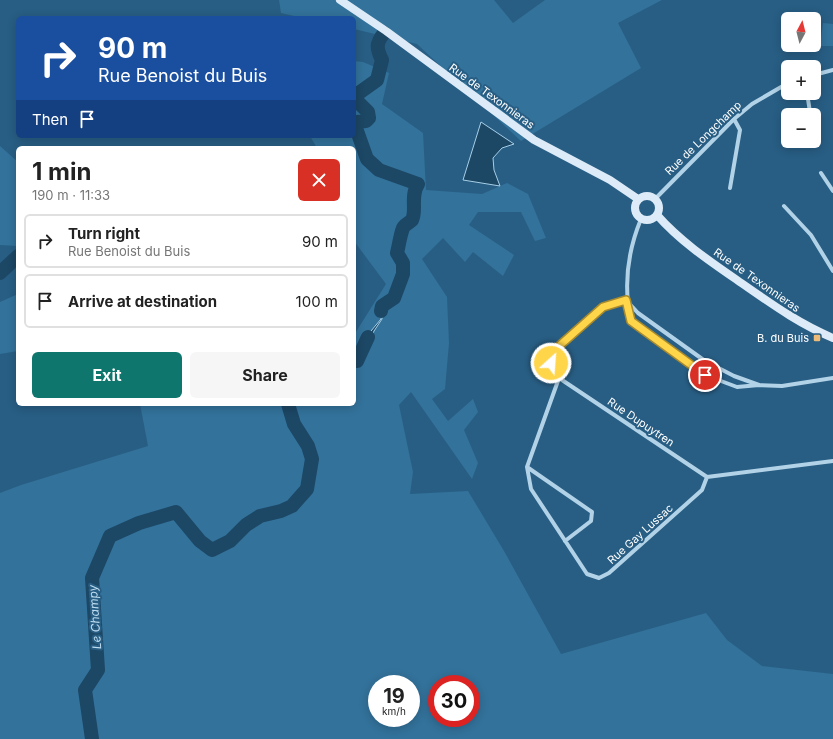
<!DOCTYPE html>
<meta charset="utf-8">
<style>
:root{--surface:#fff;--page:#f6f6f6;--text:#222;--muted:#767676;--line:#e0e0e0;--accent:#0f766e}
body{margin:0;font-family:Inter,sans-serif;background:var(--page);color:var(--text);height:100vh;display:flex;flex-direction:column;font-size:15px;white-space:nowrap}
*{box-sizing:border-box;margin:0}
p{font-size:13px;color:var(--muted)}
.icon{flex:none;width:22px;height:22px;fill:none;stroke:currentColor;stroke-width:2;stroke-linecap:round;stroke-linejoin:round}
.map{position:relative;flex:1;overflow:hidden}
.drawer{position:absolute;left:16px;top:146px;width:340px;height:260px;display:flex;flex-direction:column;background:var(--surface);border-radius:6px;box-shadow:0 2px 10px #0003}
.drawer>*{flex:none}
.top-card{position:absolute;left:16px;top:16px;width:340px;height:122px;border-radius:6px;box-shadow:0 2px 10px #0003;background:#1a4fa0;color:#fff;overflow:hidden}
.needle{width:26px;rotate:7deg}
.buttons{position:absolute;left:781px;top:12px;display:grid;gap:8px}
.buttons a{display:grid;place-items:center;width:40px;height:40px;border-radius:6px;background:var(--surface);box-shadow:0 2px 10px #0003;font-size:20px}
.speed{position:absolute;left:368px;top:675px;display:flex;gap:8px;font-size:20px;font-weight:700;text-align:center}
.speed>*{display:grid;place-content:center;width:52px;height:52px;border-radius:50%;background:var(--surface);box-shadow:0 2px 10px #0003;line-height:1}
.speed small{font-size:10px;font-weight:400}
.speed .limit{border:6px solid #d22;background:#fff;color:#111}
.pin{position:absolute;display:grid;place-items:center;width:34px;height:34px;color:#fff;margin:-17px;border:2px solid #fff;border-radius:50%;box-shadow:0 1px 4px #0007}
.me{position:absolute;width:44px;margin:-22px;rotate:26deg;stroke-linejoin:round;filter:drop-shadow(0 0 3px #0008)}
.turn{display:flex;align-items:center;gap:14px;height:84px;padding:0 16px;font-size:18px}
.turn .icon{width:52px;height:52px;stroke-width:2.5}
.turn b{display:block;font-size:28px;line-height:34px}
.then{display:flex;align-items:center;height:38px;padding:0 16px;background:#0003;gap:8px;font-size:15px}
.round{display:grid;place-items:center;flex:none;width:42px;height:42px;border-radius:6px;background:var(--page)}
.overview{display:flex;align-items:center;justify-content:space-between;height:68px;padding:0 16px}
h1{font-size:24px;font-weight:700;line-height:30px}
.action{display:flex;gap:8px;margin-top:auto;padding:8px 16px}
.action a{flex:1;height:46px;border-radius:6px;background:var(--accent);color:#fff;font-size:16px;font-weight:700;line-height:46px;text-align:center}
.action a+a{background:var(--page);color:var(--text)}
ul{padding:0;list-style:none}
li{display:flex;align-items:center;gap:12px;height:54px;margin:0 8px 6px;padding:0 8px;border:2px solid var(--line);border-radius:6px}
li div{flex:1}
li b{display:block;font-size:15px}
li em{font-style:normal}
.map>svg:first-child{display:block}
.green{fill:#33729b;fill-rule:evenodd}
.water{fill:#1c4765;stroke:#a7cfe7}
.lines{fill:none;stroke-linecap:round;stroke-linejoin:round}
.river{stroke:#1c4765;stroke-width:14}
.street{stroke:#b2d2e7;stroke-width:4}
.secondary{stroke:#dcebf7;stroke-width:8}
.route-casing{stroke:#a68a30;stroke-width:10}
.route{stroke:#ffd54a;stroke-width:7}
.poi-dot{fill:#efbb79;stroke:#285e84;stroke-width:1.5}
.labels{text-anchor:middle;stroke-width:4;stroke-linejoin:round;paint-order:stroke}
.street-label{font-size:11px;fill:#fff;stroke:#285e84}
.poi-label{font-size:11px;fill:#fff;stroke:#285e84;text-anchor:end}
.water-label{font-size:12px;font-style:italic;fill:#bedcef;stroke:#285e84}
</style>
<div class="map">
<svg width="833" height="739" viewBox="0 0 833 739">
<rect width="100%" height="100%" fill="#285e84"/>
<!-- green -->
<path class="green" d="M279,0h215l19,23 32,-23h117l-44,23 23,45 -120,73 -104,-97 -63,-15v-11h-51l-22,-5z
M823,23l10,1v22h-13z
M354,61l9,1 26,11 -7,31 41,29 3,57 56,4 25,-11 21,11 18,44 -11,3 -14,-29h-43l-9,13 45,30 -11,21 -30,-24 -8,10 -22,-24 -21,21 25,38 2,46 -4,46 -13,10 16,22 25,-22 5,13 -14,18 14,33 -6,16 -61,-87 -12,13 14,67 -3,22 58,-3 36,60 57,103 145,-41 21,27 35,26 71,8v65h-833v-246l21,-8 127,-39 -8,-42h214v-69l32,-51 -32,-43v-93h-37l-7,-12h44zM377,684h34v34h-34zM437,684h34v34h-34z
M0,146l18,16v84l-18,-1z
M18,294v57l-18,3v-52z"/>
<!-- water -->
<path class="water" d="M380,37l2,1 -3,9 5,10 -4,11v15l-18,10 -4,6 11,9 3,9c-4,8 -5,8 -13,8l-1,2 10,29 12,11 38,13 4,5 -7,6v28c-10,11 -17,21 -15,37l6,6c-1,11 -4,26 -10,36 -3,4 -9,6 -13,10l-1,11 -8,12 -11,27 -9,5v-2h3l14,-30 10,-12 1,-13c3,-4 10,-5 12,-9 7,-8 10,-23 9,-34 -8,-8 -5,-24 0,-35 2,-4 8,-6 9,-11 3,-12 -1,-22 6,-33 -24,-18 -46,-3 -57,-41 -2,-7 -5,-13 -4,-21l9,-1 2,-3v-6l-12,-12v-5l21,-15 5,-20c-2,-9 -8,-14 -2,-23z
M481,122l33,22 -12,4 -9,10 1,12 6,16 -37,-6z
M288,404h3c0,8 5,16 9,22 13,21 17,33 12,57 -8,32 -44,29 -65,44 -11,7 -19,25 -33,26 -7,0 -10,-5 -15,-10l2,-3 11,9 8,-1 35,-29 26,-8 11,-5 15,-17 5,-30 -4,-13 -14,-22z"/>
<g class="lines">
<!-- river -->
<path class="river" d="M0,273l18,-17
M381,311l1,-5 12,-8 9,-24v-11l-6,-10c2,-8 3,-17 6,-25 1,-3 6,-5 9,-8 5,-9 -2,-24 6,-36l-39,-14 -12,-11 -11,-31 1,-6 9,-1 3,-3 -1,-6 -12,-12v-5l21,-15 5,-20c-6,-12 -6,-17 2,-27
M354,361h3l11,-24
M92,739l-7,-49 13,-20 -6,-92 18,-42 29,-13 37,-11 24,29 12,9 18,-9 16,-16 14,-9 21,-5 11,-5 15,-17 5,-30 -4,-13 -14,-22 -6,-20"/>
<!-- street -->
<path class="street" d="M814,75l19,-5
M807,93l3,19
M821,173l12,18
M730,188l10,-58 -6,-11
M655,199l79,-80 18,-15 36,-21
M784,206l27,29 22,36
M626,300l-23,7 -45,40c-10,12 -5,19 1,31l148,99 126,-16
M626,300l12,13 67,48 29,15 25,9 -22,2 -32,-12 -74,-54c-8,-36 -4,-68 10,-102
M559,378l-32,89 4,22 56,85 12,4 10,-5 93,-83 5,-13
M759,385l23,1 51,-8
M527,467l65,45 -1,9 -26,20"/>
<!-- secondary -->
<path class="secondary" d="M340,0l46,31 148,109 76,40 28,19
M635 208a12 12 0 1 1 24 0a12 12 0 1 1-24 0Z
M657,215c23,26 51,45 80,65 32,22 60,43 96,58"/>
</g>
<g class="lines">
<defs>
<path id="route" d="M551,363l2,-9 5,-7 45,-40 23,-7 5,21 74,54"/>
</defs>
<!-- route casing -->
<use href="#route" class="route-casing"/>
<!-- route -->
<use href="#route" class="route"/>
</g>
<!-- markers -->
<rect class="poi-dot" x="813" y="334" width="8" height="8" rx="2"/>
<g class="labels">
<!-- street labels -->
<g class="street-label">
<text transform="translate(492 96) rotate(36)" y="4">Rue de Texonnieras</text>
<text transform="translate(703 138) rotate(-44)" y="4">Rue de Longchamp</text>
<text transform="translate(757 280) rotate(35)" y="4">Rue de Texonnieras</text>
<text transform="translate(641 422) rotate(34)" y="4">Rue Dupuytren</text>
<text transform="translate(640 534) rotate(-42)" y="4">Rue Gay Lussac</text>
</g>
<!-- poi labels -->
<g class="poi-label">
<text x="809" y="342">B. du Buis</text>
</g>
<!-- water labels -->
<g class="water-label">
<text transform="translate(95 617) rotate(-94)" y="4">Le Champy</text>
</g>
</g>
</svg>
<div class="buttons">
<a><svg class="needle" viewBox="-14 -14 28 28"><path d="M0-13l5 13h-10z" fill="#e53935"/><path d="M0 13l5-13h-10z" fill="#767676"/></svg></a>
<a>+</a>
<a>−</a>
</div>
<div class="speed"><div>19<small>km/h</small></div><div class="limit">30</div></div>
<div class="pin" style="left:705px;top:375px;background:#d93025"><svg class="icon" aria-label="arrive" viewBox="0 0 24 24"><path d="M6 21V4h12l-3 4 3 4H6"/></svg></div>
<svg class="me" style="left:551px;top:363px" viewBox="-20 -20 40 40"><circle r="17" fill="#ffd54a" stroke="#fff" stroke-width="3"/><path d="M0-11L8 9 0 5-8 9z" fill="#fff"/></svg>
<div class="top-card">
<div class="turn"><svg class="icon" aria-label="right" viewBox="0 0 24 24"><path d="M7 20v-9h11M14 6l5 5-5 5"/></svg><div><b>90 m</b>Rue Benoist du Buis</div></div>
<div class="then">Then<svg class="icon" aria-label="arrive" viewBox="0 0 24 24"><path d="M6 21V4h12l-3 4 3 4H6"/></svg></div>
</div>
<section class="drawer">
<div class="overview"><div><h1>1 min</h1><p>190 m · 11:33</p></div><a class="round" style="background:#d93025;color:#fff"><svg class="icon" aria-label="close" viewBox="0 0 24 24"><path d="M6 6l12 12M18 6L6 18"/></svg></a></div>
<ul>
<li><svg class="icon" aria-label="right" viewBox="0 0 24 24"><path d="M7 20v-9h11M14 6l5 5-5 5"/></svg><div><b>Turn right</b><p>Rue Benoist du Buis</p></div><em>90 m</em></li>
<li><svg class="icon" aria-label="arrive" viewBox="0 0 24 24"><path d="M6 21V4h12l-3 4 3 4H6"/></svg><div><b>Arrive at destination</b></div><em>100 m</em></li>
</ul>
<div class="action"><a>Exit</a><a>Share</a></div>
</section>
</div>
